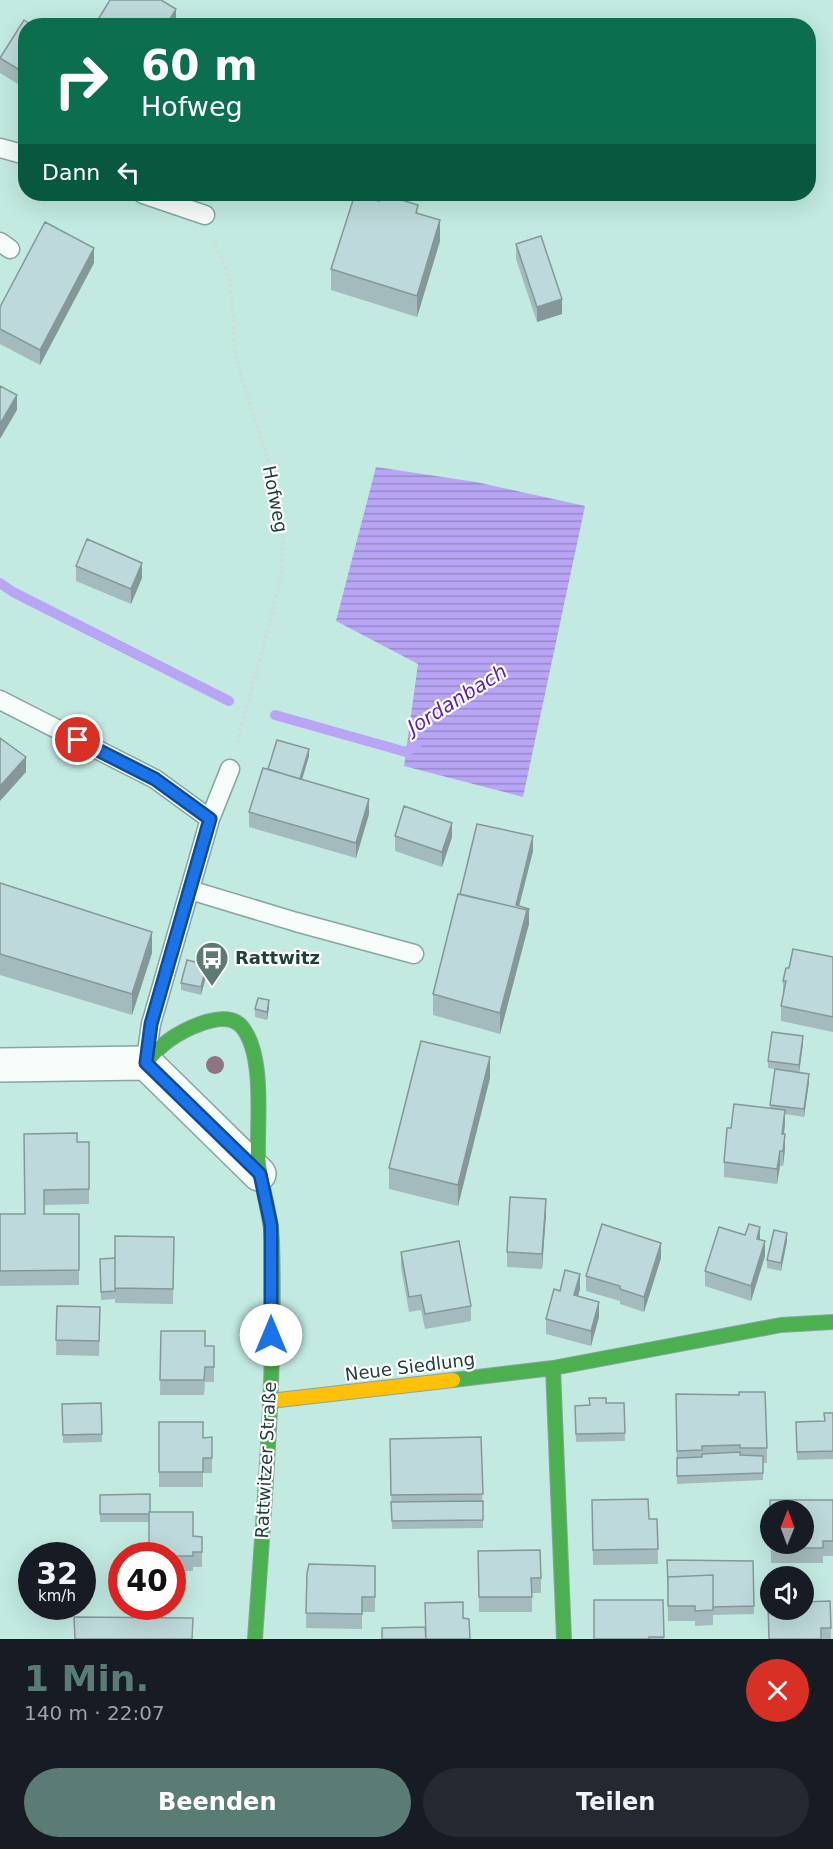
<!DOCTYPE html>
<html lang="de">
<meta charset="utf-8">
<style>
:root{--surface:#171b24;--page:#242831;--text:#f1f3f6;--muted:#9ea1a6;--accent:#5a7c74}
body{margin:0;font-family:"DejaVu Sans",sans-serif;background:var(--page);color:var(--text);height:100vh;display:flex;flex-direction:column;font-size:22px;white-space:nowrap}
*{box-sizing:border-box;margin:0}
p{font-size:20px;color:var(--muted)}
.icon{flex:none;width:33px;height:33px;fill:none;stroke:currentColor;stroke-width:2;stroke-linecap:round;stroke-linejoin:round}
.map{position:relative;height:1639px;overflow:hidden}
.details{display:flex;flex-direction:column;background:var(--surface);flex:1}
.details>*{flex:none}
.hud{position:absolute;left:18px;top:18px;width:798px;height:183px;border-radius:24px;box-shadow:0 6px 24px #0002;background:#0b6e4f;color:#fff;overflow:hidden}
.needle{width:39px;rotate:1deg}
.tools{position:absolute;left:760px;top:1500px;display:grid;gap:12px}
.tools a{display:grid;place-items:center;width:54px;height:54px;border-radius:50%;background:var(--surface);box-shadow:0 6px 24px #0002;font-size:30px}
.speed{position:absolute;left:18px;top:1542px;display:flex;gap:12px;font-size:30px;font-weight:700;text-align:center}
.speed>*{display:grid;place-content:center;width:78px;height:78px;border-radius:50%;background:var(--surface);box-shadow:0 6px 24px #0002;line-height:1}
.speed small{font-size:15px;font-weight:400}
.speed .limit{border:9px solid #d22;background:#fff;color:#111}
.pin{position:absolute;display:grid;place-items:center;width:51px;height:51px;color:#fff;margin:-26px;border:3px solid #fff;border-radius:50%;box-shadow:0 2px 6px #0007}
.me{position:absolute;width:66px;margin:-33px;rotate:0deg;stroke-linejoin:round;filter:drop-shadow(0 0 4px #0008)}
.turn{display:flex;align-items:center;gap:21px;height:126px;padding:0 24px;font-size:27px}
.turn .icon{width:78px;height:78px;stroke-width:2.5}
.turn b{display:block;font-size:42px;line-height:51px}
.then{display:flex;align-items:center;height:57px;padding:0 24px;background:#0003;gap:12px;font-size:22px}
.round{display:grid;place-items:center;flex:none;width:63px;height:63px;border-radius:32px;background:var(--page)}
.headline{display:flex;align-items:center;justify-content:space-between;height:102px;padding:0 24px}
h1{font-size:36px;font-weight:700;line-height:45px;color:var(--accent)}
.cta{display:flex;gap:12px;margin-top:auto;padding:12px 24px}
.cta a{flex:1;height:69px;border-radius:36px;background:var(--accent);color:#fff;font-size:24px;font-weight:700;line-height:69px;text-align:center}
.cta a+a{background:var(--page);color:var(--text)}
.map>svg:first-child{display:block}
.water{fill:url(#water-rules)}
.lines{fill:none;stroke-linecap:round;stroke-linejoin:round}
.stream{stroke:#b9a5f5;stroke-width:10}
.lane-casing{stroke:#86a69f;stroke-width:21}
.street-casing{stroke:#86a69f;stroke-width:36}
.fast-casing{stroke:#86a69f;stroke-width:16}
.slow-casing{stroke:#86a69f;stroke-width:16}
.path{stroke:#d0dedb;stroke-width:4;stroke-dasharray:3 3;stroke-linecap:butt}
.lane{stroke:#f6fcfa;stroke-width:18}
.street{stroke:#f6fcfa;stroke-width:33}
.fast{stroke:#4caf50;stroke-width:14}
.slow{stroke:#ffc107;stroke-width:14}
.tree{fill:#8f7484}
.wall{fill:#a3bbbc}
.shaded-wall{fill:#859899}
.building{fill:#bed9db;stroke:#859899;stroke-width:1.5;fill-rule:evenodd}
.route-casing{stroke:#114b97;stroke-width:15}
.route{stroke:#1a73e8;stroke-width:10}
.labels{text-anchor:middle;stroke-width:4.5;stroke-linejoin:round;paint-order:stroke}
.street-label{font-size:18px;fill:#22403a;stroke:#fff}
.poi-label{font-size:18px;font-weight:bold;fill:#22403a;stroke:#fff;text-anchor:start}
.water-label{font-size:20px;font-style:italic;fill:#6422aa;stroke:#fff}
</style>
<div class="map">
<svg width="833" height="1639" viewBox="0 0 833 1639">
<defs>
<pattern id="water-rules" width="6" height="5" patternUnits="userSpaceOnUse" patternTransform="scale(1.5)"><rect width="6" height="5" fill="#b9a5f5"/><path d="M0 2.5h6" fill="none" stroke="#9688c7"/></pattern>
</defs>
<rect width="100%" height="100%" fill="#c2eae1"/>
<!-- water -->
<path class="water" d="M376,467l100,15 109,24 -62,291 -119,-31 14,-102 -82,-43z"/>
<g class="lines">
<!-- stream -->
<path class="stream" d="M0,583l13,9 216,109
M275,715l131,37 11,-7"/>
<defs>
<path id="lane" d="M0,148l26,7
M143,194l62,21
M0,242l10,7
M0,700l155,79 55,40
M190,890l106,32 118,32
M146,1058l5,-34 59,-205 20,-50"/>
<path id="street" d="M0,1065l146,-2 113,111"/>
<path id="fast" d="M146,1063c14,-19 32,-31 54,-39 13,-5 32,-9 42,3 23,28 15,95 16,129 2,29 13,56 14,85 4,132 -8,266 -17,398
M553,1368l11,271
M453,1380l100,-12 228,-43 52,-3"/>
<path id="slow" d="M270,1401l183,-21"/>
</defs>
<!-- lane casing -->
<use href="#lane" class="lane-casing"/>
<!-- street casing -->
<use href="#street" class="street-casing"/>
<!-- fast casing -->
<use href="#fast" class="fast-casing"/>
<!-- slow casing -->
<use href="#slow" class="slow-casing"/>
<!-- path -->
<path class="path" d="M214,239l16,43 6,78 37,115 10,56 -1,37 -9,43 -37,135"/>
<!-- lane -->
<use href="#lane" class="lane"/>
<!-- street -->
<use href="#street" class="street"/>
<!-- fast -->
<use href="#fast" class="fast"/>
<!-- slow -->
<use href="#slow" class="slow"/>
</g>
<!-- trees -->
<circle class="tree" cx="215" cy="1065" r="9"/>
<!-- wall -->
<path class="wall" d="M26,26v63l-26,-16v-16z
M435,194h18l-2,5z
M379,201l39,12 22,28 -23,76 -86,-27v-21z
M516,244l46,70 -25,8 -21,-63z
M94,263l-54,102 -40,-21v-37z
M76,566l66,12 -11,26 -55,-23z
M309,756l-7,23 67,35 -13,44 -107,-31v-15z
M395,836l57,1 -10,30 -47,-16z
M533,851l-14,55 10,18 -29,110 -67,-19v-21l27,-100z
M0,883l152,70 -20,62 -132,-40z
M833,957v75l-52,-11v-15l2,-10v-15l6,-13z
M207,973l-6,22 -20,-5v-7z
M269,1008l-2,12 -12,-3v-8z
M803,1044l-4,29 10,9 -5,35 -19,-3 -1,20 1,15 -2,17h-3l-3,18 -53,-7v-15l7,-34 39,-20 5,-39 -7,-1v-7z
M490,1078l-32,128 -69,-17v-21z
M77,1142h12v62l-45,1v9h35v71l-79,1v-72h25z
M546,1214l-4,55 -35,-2v-15z
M174,1237l-1,67 -58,-1v-4l-14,1 -1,-41 15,-1z
M760,1240l5,16 -14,45 -46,-15v-15z
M787,1241l-6,30 -14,-3v-8z
M401,1252l70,54v15l-46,8 -4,-19 -12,2 -8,-45z
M661,1258l-17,54 -24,-8v-3l-34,-10v-15z
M580,1289l-2,7 21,21 -8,29 -45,-12v-15l14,-28z
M57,1306l43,1 -1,49 -43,-1z
M161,1331l44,15h9v36h-9l-1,13h-44z
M676,1394l91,54v15h-4v17l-86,4z
M101,1403l1,39 -39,1 -1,-39z
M606,1403h18l1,38 -49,1 -1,-36 15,-1z
M833,1413v46l-36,1 -1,-38 28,-1z
M159,1422l44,16 9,-1v36h-9v14h-44z
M481,1437l2,91 -91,1 -2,-90z
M100,1495l50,17 43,24 9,16v15h-9v4h-21v-15l-23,-34h-49z
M592,1500l57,19h8l1,45 -65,1z
M770,1500h63v56h-10v7h-52z
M478,1551l63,27v15h-9v19h-53z
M667,1560l86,1 1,53 -41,1v-21v31l-18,1v-5h-27z
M375,1566v46h-13v17l-56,-1 1,-55z
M663,1600l1,39h-70z
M830,1601l1,38h-62z"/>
<!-- shaded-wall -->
<path class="shaded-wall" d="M176,9v15l-1,2h-9z
M440,220v21l-23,76v-21z
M94,248v15l-54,102v-15z
M562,299v15l-25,8v-15z
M17,395v15l-17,29v-15z
M142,563v15l-11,26v-15z
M309,749v7l-11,37v-8z
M26,757v15l-26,29v-15z
M369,799v15l-13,44v-15z
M452,823v14l-10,30v-15z
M533,836v15l-16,63 -1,-9z
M529,909v15l-2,7 -27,103v-21l27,-103z
M152,932v21l-20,62v-21z
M207,965v8l-6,22v-8z
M269,1000v8l-2,12v-8z
M803,1036v8l-4,29v-8z
M490,1057v21l-32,128v-21z
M809,1074v8l-5,35v-8z
M785,1110v15l-3,24v-15z
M785,1134v15l-2,17v-15z
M780,1151v15l-3,18v-15z
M546,1199v15l-4,55v-15z
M760,1227v15l-3,-3z
M787,1233v8l-6,30v-8z
M765,1241v15l-14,45v-15z
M661,1243v15l-17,54v-15z
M580,1274v15l-6,21v-15z
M599,1302v15l-8,29v-15z"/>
<!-- building -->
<path class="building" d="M110,0h51l15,9 -10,17h-72z
M24,20l9,6h-7v48l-26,-16z
M355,194l24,7 3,-7 36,11 -2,8 24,7 -23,76 -86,-27z
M45,222l49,26 -54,102 -40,-21v-22z
M541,236l21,63 -25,8 -21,-63z
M0,386l17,9 -17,29z
M87,539l55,24 -11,26 -55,-23z
M0,738l26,19 -26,29z
M277,740l32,9 -9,30 -32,-10z
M263,768l106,31 -13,44 -107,-31z
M404,806l48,17 -10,29 -47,-16z
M477,824l56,12 -17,69 13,4 -2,7v-6l-67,-16z
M0,883l152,49 -20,62 -132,-40z
M458,894l69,16 -27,103 -67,-19z
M793,949l40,8v60l-52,-11 5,-25h-3l3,-13h3z
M187,960l20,5 -6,22 -20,-4z
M258,998l11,2 -2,12 -12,-3z
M772,1032l31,4 -4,29 -31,-4z
M421,1041l69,16 -32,128 -69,-17z
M775,1069l34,5 -5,35 -34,-4z
M734,1104l51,6 -3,24h3l-2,17h-3l-3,18 -53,-7 3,-34h4z
M77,1133v9h12v47l-45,1v24h35v56l-79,1v-57h25l-1,-80z
M510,1197l36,2 -4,55 -35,-2z
M602,1224l59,19 -17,54 -24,-8v-3l-34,-10z
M749,1224l11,3 -3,12 8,2 -14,45 -46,-15 14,-44 26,8z
M774,1230l13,3 -6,30 -14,-3z
M115,1236l59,1 -1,52 -58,-1z
M459,1241l12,65 -46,8 -4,-19 -12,2 -8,-45z
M115,1258v33l-14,1 -1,-33z
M565,1270l15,4 -6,21 25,7 -8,29 -45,-12 8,-30 6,2z
M57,1306l43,1 -1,34 -43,-1z
M161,1331h44v15h9v21h-9l-1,13h-44z
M739,1392h26l2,56h-27v-3l-38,1v4l-25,1 -1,-57 63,1z
M589,1398h17v5h18l1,30 -49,1 -1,-28 15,-1z
M101,1403l1,31 -39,1 -1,-31z
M824,1413h9v38l-36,1 -1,-30 29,-1z
M159,1422h44v16l9,-1v21h-9v14h-44z
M481,1437l2,57 -92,1 -1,-56z
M740,1452v3l23,1v17l-86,3v-18l25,-1v-3z
M150,1494v18h-1v2h-49v-19z
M648,1499l1,20h8l1,30 -65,1 -1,-50z
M770,1500h63v41h-10v7h-52zM771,1510h33v34h-33z
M483,1501v19l-91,1 -1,-19z
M149,1512h44v24l9,1v15h-9v4h-44z
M540,1550l1,28h-10l1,19h-53l-1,-46z
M667,1560l86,1 1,45 -41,1v-32l-45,2v7z
M309,1564l66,2v31h-13v17l-56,-1 1,-40z
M713,1575v35l-18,1v-5h-27v-29z
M594,1600h69l1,37h-15v2h-55z
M830,1601l1,27h-10v11h-52l-1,-37h3v8h33v-8z
M463,1602v16l6,1 1,20h-88h44l-1,-36z
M74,1617l119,1 -1,21h-117z
M425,1627l1,12h-44v-11z"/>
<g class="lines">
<defs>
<path id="route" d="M78,740l77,39 55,40 -59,205 -5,39 114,111 11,51v110"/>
</defs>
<!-- route casing -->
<use href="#route" class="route-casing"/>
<!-- route -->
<use href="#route" class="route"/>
</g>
<!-- icons -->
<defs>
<symbol id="bus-pin" viewBox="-11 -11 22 30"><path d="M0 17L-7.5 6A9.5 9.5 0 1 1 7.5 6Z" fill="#5a7c74" stroke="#fff"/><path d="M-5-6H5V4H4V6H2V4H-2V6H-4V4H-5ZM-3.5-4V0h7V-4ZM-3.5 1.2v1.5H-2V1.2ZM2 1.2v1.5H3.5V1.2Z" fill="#fff"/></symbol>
</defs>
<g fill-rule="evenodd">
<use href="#bus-pin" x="193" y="939" width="38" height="52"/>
</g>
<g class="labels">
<!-- street labels -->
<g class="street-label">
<text transform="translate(275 499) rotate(79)" y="6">Hofweg</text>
<text transform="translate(410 1367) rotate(-7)" y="6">Neue Siedlung</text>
<text transform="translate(266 1460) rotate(-87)" y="6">Rattwitzer Straße</text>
</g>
<!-- poi labels -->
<g class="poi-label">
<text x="235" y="964">Rattwitz</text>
</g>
<!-- water labels -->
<g class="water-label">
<text transform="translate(457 699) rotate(-32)" y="7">Jordanbach</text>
</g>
</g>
</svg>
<div class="tools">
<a><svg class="needle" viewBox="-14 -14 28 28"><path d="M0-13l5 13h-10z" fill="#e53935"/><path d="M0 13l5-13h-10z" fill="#9ea1a6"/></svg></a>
<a><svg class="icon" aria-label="sound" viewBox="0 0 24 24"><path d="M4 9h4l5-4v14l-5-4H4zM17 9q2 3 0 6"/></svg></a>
</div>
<div class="speed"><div>32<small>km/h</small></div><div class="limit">40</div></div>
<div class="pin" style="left:78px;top:740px;background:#d93025"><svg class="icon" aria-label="arrive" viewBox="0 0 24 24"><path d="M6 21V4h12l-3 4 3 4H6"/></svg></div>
<svg class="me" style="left:271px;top:1335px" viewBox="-20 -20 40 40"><circle r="19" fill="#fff"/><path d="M0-13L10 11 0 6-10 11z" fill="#1a73e8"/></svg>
<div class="hud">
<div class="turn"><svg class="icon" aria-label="right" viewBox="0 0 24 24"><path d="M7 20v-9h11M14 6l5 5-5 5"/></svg><div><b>60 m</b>Hofweg</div></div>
<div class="then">Dann<svg class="icon" aria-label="left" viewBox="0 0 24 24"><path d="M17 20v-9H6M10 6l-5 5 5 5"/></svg></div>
</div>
</div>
<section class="details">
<div class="headline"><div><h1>1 Min.</h1><p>140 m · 22:07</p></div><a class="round" style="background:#d93025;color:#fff"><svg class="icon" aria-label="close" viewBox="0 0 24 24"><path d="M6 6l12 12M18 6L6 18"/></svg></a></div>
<div class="cta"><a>Beenden</a><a>Teilen</a></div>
</section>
